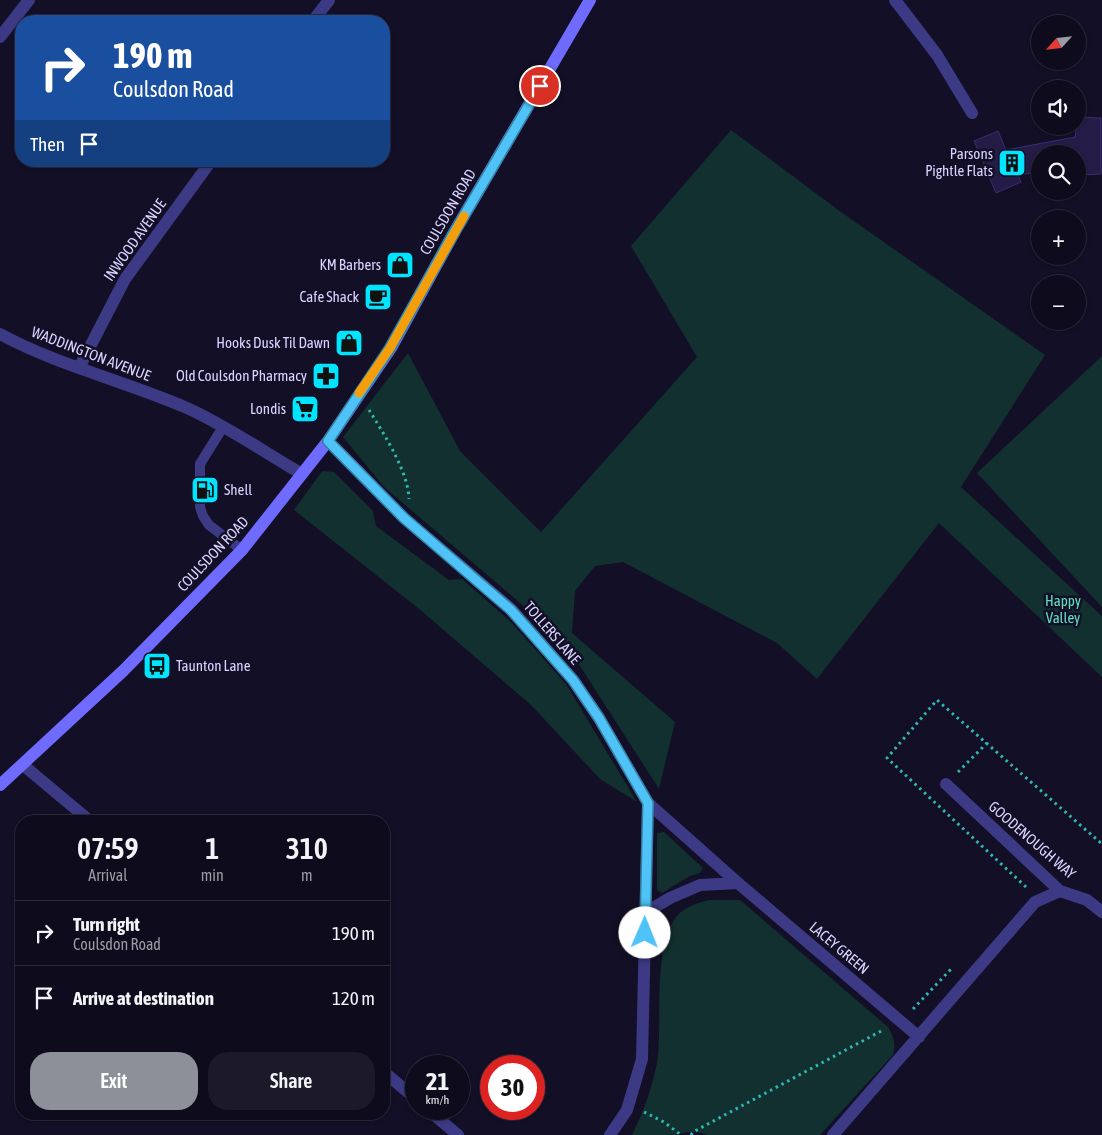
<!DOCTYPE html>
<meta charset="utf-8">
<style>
:root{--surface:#0e0b1c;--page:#1c1929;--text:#f1f3f6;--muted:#9b9ba3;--line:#2e2b3b;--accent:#8c9099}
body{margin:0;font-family:"Asap Condensed",sans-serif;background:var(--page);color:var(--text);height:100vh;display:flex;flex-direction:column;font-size:19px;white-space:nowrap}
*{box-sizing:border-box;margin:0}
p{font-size:16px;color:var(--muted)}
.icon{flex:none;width:28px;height:28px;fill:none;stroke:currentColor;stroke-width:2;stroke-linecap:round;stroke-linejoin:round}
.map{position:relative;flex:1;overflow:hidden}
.details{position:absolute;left:15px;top:815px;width:375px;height:305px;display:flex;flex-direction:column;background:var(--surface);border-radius:20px;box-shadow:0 1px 4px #0004,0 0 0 1px var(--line)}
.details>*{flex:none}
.banner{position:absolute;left:15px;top:15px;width:375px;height:152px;border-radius:20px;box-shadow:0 1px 4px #0004,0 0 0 1px var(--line);background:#1a4fa0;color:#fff;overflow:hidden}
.needle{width:32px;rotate:243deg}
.tools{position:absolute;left:1031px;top:15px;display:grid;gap:10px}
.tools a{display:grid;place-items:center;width:55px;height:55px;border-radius:50%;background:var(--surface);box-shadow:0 1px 4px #0004,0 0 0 1px var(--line);font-size:25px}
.speed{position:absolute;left:405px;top:1055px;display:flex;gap:10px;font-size:25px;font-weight:700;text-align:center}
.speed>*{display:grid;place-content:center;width:65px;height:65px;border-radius:50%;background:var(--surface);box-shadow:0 1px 4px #0004,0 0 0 1px var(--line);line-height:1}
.speed small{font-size:12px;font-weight:400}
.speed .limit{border:8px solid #d22;background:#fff;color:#111}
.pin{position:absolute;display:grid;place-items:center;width:42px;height:42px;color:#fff;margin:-21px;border:2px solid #fff;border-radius:50%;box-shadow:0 1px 5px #0007}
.me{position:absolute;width:55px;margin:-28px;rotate:1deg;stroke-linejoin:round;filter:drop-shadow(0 0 4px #0008)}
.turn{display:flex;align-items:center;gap:18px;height:105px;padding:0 15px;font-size:22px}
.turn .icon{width:65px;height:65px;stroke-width:2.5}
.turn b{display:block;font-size:35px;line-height:42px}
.then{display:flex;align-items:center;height:48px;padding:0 15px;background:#0003;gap:10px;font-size:19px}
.eta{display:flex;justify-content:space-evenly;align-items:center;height:85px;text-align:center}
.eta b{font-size:30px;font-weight:600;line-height:35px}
.cta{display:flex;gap:10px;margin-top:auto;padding:10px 15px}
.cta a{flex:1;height:58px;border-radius:20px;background:var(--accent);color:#fff;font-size:20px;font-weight:600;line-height:58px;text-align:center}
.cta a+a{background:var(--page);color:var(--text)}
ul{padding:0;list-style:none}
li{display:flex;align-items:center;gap:15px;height:65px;padding:0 15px;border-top:1px solid var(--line)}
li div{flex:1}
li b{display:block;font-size:19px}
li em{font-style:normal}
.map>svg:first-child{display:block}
.green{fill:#12302f}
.building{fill:#241b47;stroke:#3b2d73}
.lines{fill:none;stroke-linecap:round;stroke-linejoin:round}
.path{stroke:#2fb8b0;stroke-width:3;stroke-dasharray:2.5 4;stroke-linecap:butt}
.service{stroke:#3d3a85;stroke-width:10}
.minor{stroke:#3d3a85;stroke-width:12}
.secondary{stroke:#6f6bff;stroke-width:12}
.route-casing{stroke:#337fa1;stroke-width:12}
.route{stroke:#4fc3f7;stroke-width:9}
.slow{stroke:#f59e0b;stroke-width:9}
.labels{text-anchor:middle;stroke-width:5;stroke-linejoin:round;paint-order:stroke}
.poi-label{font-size:15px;fill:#d9d4ff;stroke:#130f26;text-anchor:end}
.street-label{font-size:15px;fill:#d9d4ff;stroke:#130f26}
.park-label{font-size:15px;fill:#5fe0c0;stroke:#130f26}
</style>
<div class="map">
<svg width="1102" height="1135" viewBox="0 0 1102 1135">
<rect width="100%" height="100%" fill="#130f26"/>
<!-- green -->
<path class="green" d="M731,130l110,82 204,143 -84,132 141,129v61l-163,-154 -122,156 -40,-36 -154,-81 -28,4 -20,25 -3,42 103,89 -16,67 -79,-123 -61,-64 -135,-115 -41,-50 65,-84 52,98 81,81 156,-175 -66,-111z
M1102,356v251l-125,-134z
M322,471l12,1 39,39 3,15 73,54 13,-1 48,42 56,63 71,118 -37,-23 -69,-74 -113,-97 -124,-98z
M664,832l39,36 -3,5 -10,3 -28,17 -5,-3v-57z
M709,900h31l148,127c6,10 8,17 5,28l-73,80h-112c-10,-4 -23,-4 -33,0h-43c11,-22 20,-47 25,-72 6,-39 -5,-114 19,-146 8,-10 21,-14 33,-17z"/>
<!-- building -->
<path class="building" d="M1078,117l23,1v56l-23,1v-21h-38v18l-22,3 3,7 -25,11 -22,-52 24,-10 8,19 69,-13z"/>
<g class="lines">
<!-- path -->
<path class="path" d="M369,410c15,24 39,61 40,89
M958,772l29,-29
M1026,887l-139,-129 50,-58 165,144
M913,1009l40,-42
M644,1112l20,10 17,13
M691,1135l2,-3 190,-102"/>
<!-- service -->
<path class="service" d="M223,427l-23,37v43l3,9 6,9 33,25"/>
<!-- minor -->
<path class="minor" d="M895,0l42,55 35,58
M313,21l16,-21
M0,37l29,-37
M0,334c59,32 125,47 187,74 40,18 77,44 115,66
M79,368l46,-89 86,-118
M328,441l76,77 107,91 62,71 26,38 49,85 -6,256 -15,51 -17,25
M23,765l67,56
M946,784l114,107 27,9 15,12
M648,803l90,80 181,154
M645,913l25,-15 30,-13 38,-2
M384,1072l32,27
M427,1109l31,26
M833,1135l202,-233 25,-11"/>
<!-- secondary -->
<path class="secondary" d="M0,785l123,-114 119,-121 86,-109 63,-93 64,-117 135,-231"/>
</g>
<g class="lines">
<defs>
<path id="route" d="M540,86l-85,145 -65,117 -62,93 76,77 107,92 62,70 26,38 49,85 -3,130"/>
</defs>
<!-- route casing -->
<use href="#route" class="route-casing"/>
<!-- route -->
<use href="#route" class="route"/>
<!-- slow -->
<path class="slow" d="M359,393l31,-45 74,-132"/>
</g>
<!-- icons -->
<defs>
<symbol id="building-square" viewBox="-11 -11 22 22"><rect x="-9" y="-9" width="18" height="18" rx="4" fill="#00e5ff" stroke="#130f26"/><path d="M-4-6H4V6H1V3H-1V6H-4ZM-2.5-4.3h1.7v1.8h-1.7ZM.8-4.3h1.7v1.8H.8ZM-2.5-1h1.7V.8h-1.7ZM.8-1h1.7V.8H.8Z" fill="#111"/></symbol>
<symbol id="shop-square" viewBox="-11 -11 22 22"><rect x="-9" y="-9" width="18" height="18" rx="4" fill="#00e5ff" stroke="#130f26"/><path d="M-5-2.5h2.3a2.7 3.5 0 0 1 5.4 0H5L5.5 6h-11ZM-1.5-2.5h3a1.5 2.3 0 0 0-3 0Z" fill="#111"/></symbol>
<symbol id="cafe-square" viewBox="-11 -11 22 22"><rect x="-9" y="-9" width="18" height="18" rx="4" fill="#00e5ff" stroke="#130f26"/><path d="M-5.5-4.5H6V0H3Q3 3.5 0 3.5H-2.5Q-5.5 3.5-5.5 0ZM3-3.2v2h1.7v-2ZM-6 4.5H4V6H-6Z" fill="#111"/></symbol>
<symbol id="pharmacy-square" viewBox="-11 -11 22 22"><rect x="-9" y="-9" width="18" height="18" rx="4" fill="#00e5ff" stroke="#130f26"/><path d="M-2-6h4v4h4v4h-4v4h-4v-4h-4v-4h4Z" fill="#111"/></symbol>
<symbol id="supermarket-square" viewBox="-11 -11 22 22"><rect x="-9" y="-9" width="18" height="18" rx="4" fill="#00e5ff" stroke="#130f26"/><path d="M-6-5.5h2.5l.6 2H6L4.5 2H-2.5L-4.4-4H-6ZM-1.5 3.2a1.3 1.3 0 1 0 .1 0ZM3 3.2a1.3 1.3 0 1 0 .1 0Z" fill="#111"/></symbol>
<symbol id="fuel-square" viewBox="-11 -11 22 22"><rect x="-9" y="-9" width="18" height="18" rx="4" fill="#00e5ff" stroke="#130f26"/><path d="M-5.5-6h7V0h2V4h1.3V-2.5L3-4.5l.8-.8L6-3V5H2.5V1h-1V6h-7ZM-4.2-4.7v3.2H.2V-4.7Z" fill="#111"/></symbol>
<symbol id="bus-square" viewBox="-11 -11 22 22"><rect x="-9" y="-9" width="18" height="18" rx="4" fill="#00e5ff" stroke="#130f26"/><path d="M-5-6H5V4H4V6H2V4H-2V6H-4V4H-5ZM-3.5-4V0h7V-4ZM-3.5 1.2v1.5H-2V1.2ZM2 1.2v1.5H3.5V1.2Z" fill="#111"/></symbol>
</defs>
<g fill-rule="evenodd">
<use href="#building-square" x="996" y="147" width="32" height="32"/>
<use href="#shop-square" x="384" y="249" width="32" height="32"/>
<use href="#cafe-square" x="362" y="281" width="32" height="32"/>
<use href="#shop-square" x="333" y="327" width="32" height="32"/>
<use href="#pharmacy-square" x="310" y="360" width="32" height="32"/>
<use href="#supermarket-square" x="289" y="393" width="32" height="32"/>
<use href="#fuel-square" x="189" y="474" width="32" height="32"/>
<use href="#bus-square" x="141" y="650" width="32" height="32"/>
</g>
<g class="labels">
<!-- poi labels -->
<g class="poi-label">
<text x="993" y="159">Parsons<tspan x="993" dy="17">Pightle Flats</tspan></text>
<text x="381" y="270">KM Barbers</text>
<text x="359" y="302">Cafe Shack</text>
<text x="330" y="348">Hooks Dusk Til Dawn</text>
<text x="307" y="381">Old Coulsdon Pharmacy</text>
<text x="286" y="414">Londis</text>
<text x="224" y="495" text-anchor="start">Shell</text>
<text x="176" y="671" text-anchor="start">Taunton Lane</text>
</g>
<!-- street labels -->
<g class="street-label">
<text transform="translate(448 212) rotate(-60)" y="5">COULSDON ROAD</text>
<text transform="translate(135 240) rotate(-55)" y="5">INWOOD AVENUE</text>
<text transform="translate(91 354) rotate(21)" y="5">WADDINGTON AVENUE</text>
<text transform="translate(213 554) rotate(-47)" y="5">COULSDON ROAD</text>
<text transform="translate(552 633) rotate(49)" y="5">TOLLERS LANE</text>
<text transform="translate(1032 840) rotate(41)" y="5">GOODENOUGH WAY</text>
<text transform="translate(839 948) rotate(40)" y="5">LACEY GREEN</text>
</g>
<!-- park labels -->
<g class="park-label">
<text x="1063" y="606">Happy<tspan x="1063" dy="17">Valley</tspan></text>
</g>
</g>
</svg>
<div class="tools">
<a><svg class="needle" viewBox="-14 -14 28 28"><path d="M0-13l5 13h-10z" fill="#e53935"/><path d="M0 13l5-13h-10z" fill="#9b9ba3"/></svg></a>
<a><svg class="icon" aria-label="sound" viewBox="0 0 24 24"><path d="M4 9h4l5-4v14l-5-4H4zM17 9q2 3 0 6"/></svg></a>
<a><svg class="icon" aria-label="search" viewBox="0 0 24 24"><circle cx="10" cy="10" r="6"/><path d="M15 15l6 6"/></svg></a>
<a>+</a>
<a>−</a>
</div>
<div class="speed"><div>21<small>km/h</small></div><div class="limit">30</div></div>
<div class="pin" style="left:540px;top:86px;background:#d93025"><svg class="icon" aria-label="arrive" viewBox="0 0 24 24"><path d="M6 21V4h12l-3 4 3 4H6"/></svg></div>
<svg class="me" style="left:645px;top:933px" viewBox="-20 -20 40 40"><circle r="19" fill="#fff"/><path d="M0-13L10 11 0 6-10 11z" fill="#4fc3f7"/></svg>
<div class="banner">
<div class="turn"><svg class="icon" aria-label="right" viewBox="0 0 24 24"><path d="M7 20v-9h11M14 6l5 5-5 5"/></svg><div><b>190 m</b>Coulsdon Road</div></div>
<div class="then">Then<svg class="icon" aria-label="arrive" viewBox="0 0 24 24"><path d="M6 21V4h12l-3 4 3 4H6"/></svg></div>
</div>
<section class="details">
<div class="eta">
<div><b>07:59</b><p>Arrival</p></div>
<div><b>1</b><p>min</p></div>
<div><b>310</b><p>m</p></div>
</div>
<ul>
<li><svg class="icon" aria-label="right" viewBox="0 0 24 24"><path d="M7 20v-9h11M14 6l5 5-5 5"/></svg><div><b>Turn right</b><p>Coulsdon Road</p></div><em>190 m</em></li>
<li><svg class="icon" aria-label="arrive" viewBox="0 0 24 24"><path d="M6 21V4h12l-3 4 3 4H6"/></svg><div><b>Arrive at destination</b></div><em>120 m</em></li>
</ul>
<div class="cta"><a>Exit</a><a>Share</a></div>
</section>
</div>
